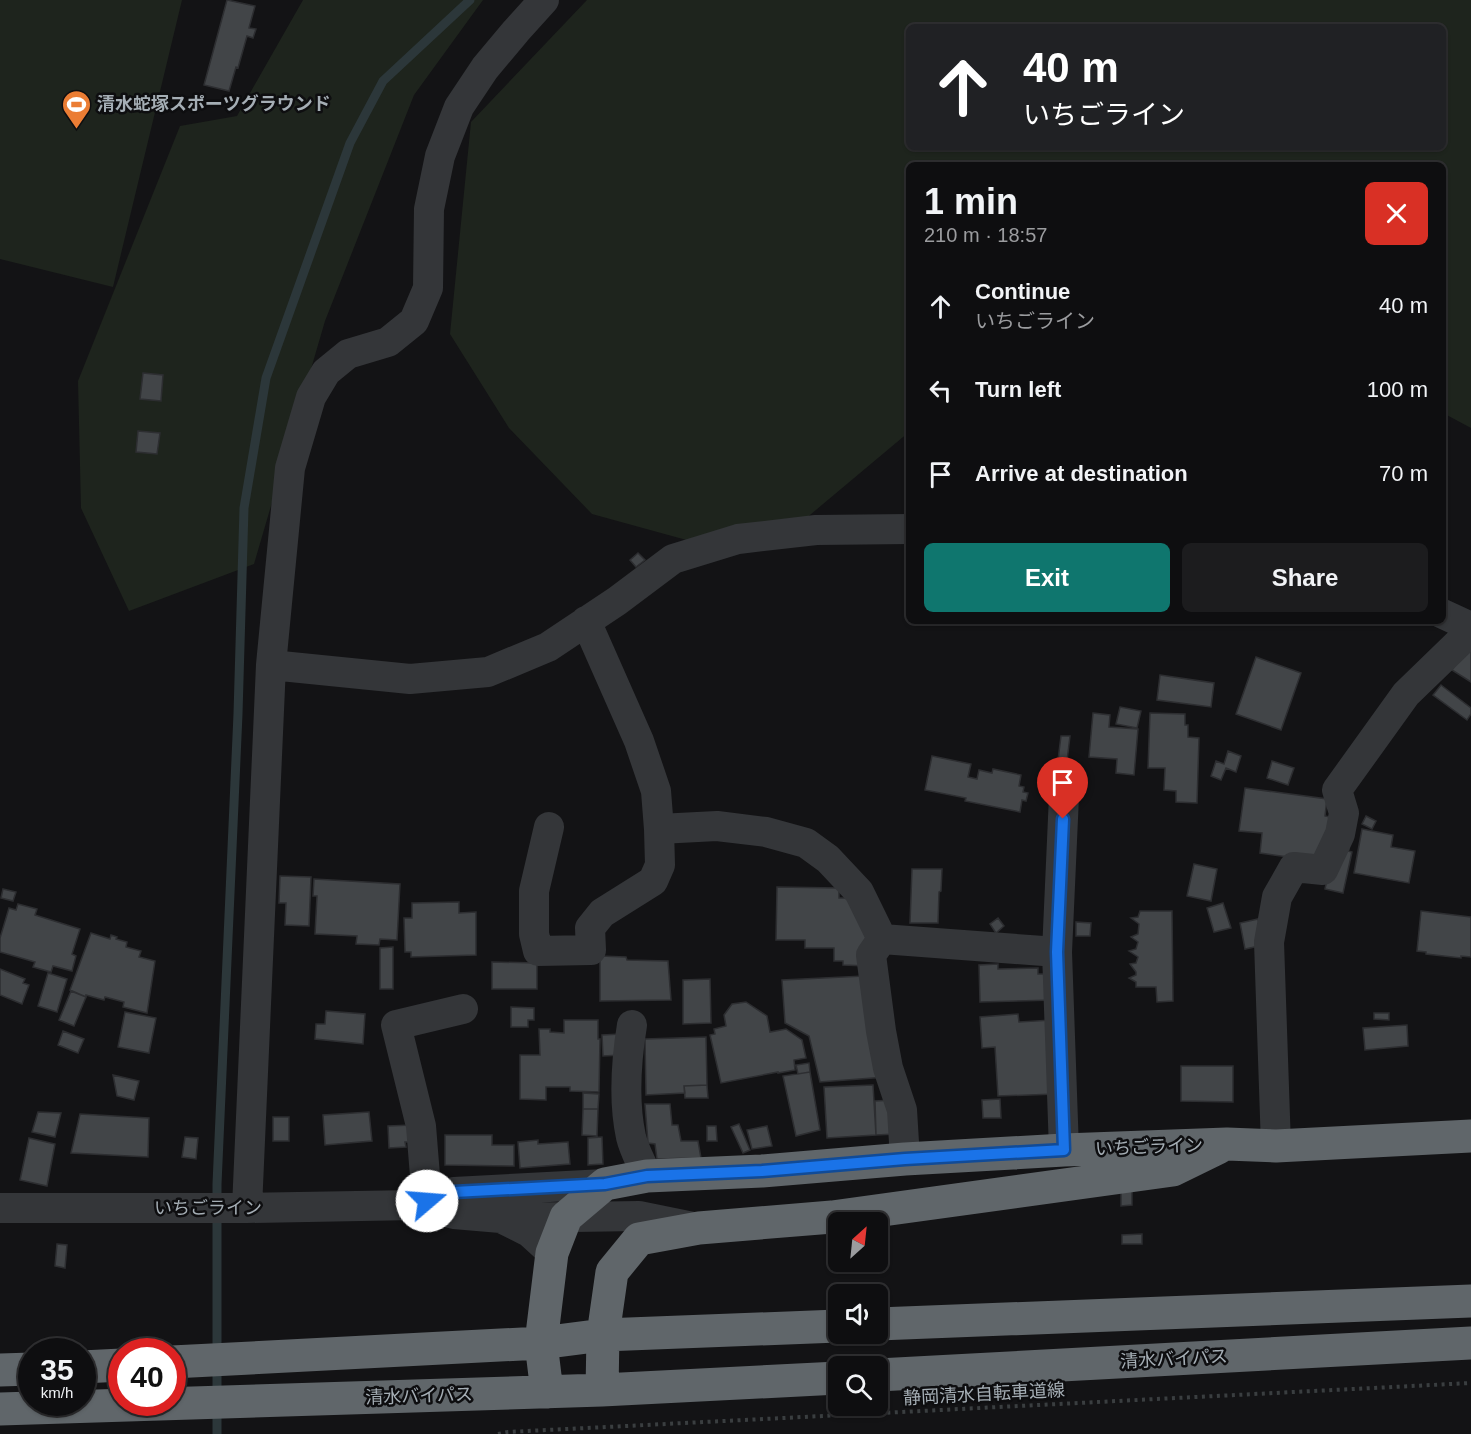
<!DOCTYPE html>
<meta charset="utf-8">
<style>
:root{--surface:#0e0e10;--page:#1c1c1e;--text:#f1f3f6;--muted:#9b9c9f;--line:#2e2e30;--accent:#0f766e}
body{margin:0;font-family:Helvetica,"Noto Sans JP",sans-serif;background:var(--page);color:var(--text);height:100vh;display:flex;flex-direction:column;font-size:22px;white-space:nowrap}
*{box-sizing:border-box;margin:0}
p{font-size:20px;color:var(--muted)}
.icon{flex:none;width:33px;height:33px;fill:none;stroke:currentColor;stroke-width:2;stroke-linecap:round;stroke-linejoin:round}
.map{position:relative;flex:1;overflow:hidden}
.side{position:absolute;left:906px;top:162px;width:540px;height:462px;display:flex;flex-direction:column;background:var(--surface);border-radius:9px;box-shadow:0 2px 4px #0004,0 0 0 2px var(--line)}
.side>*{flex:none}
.guide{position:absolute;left:906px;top:24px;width:540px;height:126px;border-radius:9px;box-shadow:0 2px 4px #0004,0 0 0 2px var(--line);background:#202124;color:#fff;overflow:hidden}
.needle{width:39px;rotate:27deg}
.tools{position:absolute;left:828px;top:1212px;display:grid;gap:12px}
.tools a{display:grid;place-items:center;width:60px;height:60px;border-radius:9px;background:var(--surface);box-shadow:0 2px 4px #0004,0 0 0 2px var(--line);font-size:30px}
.speed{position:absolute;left:18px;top:1338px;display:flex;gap:12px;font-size:30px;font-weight:700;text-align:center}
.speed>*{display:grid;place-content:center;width:78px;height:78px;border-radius:50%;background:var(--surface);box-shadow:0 2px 4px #0004,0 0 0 2px var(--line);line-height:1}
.speed small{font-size:15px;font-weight:400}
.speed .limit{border:9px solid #d22;background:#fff;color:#111}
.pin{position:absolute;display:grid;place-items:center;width:51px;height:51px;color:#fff;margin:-62px -26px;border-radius:50% 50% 50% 0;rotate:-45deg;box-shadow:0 0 6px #0007}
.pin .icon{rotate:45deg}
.me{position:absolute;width:66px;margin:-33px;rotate:72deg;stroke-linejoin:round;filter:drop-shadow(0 0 4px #0008)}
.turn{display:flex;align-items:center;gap:21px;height:126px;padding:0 18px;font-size:27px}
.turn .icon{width:78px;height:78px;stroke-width:2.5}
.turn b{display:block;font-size:42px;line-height:51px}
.round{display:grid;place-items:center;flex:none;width:63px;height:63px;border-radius:9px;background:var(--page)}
.headline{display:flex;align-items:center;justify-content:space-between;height:102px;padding:0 18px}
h1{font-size:36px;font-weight:700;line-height:45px}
.action{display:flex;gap:12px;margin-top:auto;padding:12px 18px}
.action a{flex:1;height:69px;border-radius:9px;background:var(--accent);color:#fff;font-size:24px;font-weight:700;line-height:69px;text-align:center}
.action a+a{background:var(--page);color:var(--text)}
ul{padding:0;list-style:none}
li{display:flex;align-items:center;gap:18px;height:84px;padding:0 18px}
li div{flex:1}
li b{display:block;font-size:22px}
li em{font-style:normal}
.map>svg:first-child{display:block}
.green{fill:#1e241d;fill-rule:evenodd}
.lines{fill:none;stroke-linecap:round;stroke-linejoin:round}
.stream{stroke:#2c373a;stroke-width:9}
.building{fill:#424548;stroke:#2d2e31;stroke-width:1.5}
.path{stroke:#3a3e40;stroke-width:4;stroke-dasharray:3 4.5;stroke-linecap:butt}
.minor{stroke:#343639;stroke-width:30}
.highway{stroke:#60666a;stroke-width:33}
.route-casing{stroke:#114b97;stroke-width:15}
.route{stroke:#1a73e8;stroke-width:10}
.labels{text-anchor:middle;stroke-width:5;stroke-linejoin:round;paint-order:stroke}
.poi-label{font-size:18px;font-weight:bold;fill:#a5aeb5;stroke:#0e0e10;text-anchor:start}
.street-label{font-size:18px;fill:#a5aeb5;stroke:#0e0e10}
</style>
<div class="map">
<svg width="1471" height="1434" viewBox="0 0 1471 1434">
<rect width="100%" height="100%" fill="#131315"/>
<!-- green -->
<path class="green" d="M0,0h182l-69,287 -113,-28z
M303,0h180l-69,95 -89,226 -71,243 -125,47 -48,-103 -3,-127 102,-255 57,-10z
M587,0h884v428l-28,-15v-248h-534v267l-111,93 -97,19 -109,-30 -83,-86 -59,-94 21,-212zM909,27h534v120h-534z"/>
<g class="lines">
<!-- stream -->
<path class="stream" d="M217,1434v-250l21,-470 6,-206 22,-130 84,-235 33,-62 87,-81"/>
</g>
<!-- building -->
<path class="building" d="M227,0l28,6 -6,22 7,1 -3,9 -6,-2 -9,32 -2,-1 -7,24 -25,-6z
M143,373l20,2 -2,26 -21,-2z
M138,431l22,2 -3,21 -21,-2z
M638,553l7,7 -9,7 -6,-7z
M1465,649l6,3v30l-19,-12z
M1256,657l45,16 -20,57 -45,-16z
M1160,675l54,8 -3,24 -54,-7z
M1441,685l30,23v6l-4,6 -34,-25z
M1120,707l21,4 -4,17 -21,-4z
M1093,713l17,2 -1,12 29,2 -4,46 -18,-2 1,-14 -28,-2z
M1150,713l35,1v11h3v12l11,1 -2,65 -21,-1v-11l-12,-1 1,-22h-17z
M1061,736h9l-3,25 -9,-1z
M1228,751l13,5 -5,16 -10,-4 -5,12 -10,-4 5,-15 8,3z
M932,756l39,8 -3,13 9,2 2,-9 13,3 1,-4 28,6 -2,11 5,1 -1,5 5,1 -2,8 -4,-1 -2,12 -55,-11 1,-3 -41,-8z
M1272,761l22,7 -6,17 -21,-7z
M1245,788l82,11 -2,17 5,1 -6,45 -64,-9 2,-20 -23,-2z
M1366,816l10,5 -4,8 -10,-5z
M1362,829l31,6 -2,12 24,4 -6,32 -55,-10z
M1334,846l15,3 -1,2 4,1 -9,41 -18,-4z
M1194,864l23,5 -6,32 -24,-5z
M912,869h30l-1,22 -2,1 -1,31h-28z
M280,876l31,1 -2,49 -24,-1 1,-22h-7z
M314,879l86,5 -3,56 -17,-1 -1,6 -23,-1 1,-8 -42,-2 2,-38h-4z
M777,887l62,1v10h9l23,34 -4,34 -24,-1v-4h-9v-13h-29v-8h-29z
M3,889l13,3 -3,9 -12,-3z
M459,902v11l17,-1v43l-65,2v-5h-6l-1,-34h8v-15z
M1223,903l8,25 -17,4 -7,-24z
M18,904l19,5 -2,6 45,14 -8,25 4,2 -4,15 -19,-5 -2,6 -18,-5 2,-5 -35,-10v-14l9,-30 7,2z
M1140,911h32l1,90 -16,1 -1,-15h-20v-5l-7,-4 7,-3v-3l-6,-8 6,-1 2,-6 -9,-6 7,-2 2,-7 -7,-5 7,-3 1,-10 -8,-6 7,-1z
M1421,911l50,6v40l-10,-1v2l-35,-4v-2l-9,-1z
M998,918l6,8 -8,7 -6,-9z
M1258,919l6,26 -19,4 -5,-26z
M1076,922l15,1 -1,13h-14z
M91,933l19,6 1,-4 6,2 -1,2 11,3 -1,5 15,4 -2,6 16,4 -8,52 -24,-6 1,-5 -19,-5 -1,3 -18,-5v2l-16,-7z
M393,947v42h-13v-41z
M600,956l26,1 1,3 41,1 3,39 -71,1z
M492,962l45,1v26h-45z
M998,964v5l40,-1v6h16l1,26 -75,2 -1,-37z
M0,969l25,10 -2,4 6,2 -7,19 -22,-9z
M48,973l19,6 -10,33 -19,-6z
M864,976l22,101 -66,5 -11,-46 -24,-13 -3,-43z
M710,979l1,44 -28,1v-44z
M71,991l15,6 -12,29 -15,-6z
M746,1002l21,14 3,16 16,-3 16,11 4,18 -12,2 1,10 -17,3v-1l-57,11 -11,-48 5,-1 -1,-5 12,-3 -2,-11 8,-11z
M511,1007l23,1v12h-6v7h-17z
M326,1011l39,3 -2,30 -48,-5 1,-15h9z
M125,1012l31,6 -7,35 -31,-6z
M1374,1013h15v7l-15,-1z
M1018,1014l1,8 33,-2 4,74 -58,2 -3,-49 -13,1 -2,-31z
M564,1020h34v19h2l-1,53 -29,-1v-4h-24v13l-26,-1v-44h20l-1,-26h11v3l14,1z
M1407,1025l1,21 -43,4 -2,-22z
M63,1031l21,8 -6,14 -20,-8z
M621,1034l1,21 -19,1 -1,-21z
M706,1037l1,48 -23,1 1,7 -39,2 -1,-56z
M809,1063l1,9 -12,2 -2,-9z
M1181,1066h52v36l-52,-1z
M810,1072l10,58 -24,6 -13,-60z
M113,1075l26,6 -5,19 -17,-4z
M707,1085l1,13h-23l-1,-12z
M873,1085l3,50 -49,3 -3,-51z
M583,1093l16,1 -1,15h-15z
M1000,1099l1,19h-18l-1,-18z
M893,1100l3,34 -20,1 -1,-34z
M645,1104h25l2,21h6l3,16h17l3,17 -44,1 -2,-15 -7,-1z
M583,1109h15l-1,27 -15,-1z
M38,1112l23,1 -6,24 -23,-5z
M369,1112l3,29 -47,4 -2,-30z
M80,1114l69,4 -1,39 -77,-4z
M273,1117h16v24h-16z
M739,1124l11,26 -7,3 -12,-26z
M412,1125l2,17h-9l1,5 -17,1 -1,-22z
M707,1126h9l1,15h-10z
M767,1126l5,20 -20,3 -5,-19z
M445,1135h47v10h22v21l-69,-1z
M185,1137l13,1 -2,21 -14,-2z
M602,1137l1,27 -15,1v-27z
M29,1138l26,6 -8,42 -27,-6z
M538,1140v4l30,-2 2,22 -50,4 -2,-26z
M1121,1179h11v26l-11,1z
M1142,1234v10h-20v-9z
M57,1244l10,1 -2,23 -10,-2z"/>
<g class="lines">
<!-- path -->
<path class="path" d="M498,1434l10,-2 963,-49"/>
<!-- minor -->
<path class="minor" d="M1443,614l28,13
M271,665l139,14 78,-7 60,-25 69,-46 56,-42 65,-20 78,-9 93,-1
M549,827l-15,64v43l4,17 53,-1 -1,-22 12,-15 51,-32 7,-16 -1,-36 -3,-38 -17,-50 -53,-120
M659,829l58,-3 49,6 40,11 22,16 31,33 23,47 -11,16 10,76 7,37 14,42 3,49
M882,939l175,13
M632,1025c-6,37 -9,75 -1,112 3,13 11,27 16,39
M1276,1146l-7,-204 8,-45 17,-30 29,3 17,-36 4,-21 -7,-23 69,-96 65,-63
M1064,1150l-7,-198 7,-156
M427,1201l-6,-75 -25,-101 67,-16
M415,1205l39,-13 151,-8
M0,1208h247l168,-3 39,9 47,4 28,14 23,21
M247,1208l24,-543 19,-197 21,-71 15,-25 22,-18 40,-12 26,-21 14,-33 1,-79 11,-53 19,-49 26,-39 31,-37 28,-31
M502,1218l137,-2 54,11"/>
<!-- highway -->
<path class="highway" d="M878,1324l593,-23
M172,1362l369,-19 62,-8 235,-9
M82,1367l40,-2
M0,1370l32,-1
M878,1375l593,-32
M602,1390l1,-55 9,-63 27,-33 60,-11 133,-11 341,-47 45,-22
M547,1392l-6,-49 11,-90 14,-36 39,-33 42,-8 115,-5 143,-12 159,-9 163,-6 49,2 195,-10
M0,1409l602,-19 236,-12"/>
</g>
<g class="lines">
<defs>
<path id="route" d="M427,1201l27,-9 151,-8 42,-8 115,-5 143,-12 159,-9 -7,-198 6,-133"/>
</defs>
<!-- route casing -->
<use href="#route" class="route-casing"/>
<!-- route -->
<use href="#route" class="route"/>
</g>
<!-- icons -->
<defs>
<symbol id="stadium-pin" viewBox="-11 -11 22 30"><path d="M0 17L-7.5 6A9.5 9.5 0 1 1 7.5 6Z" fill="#eb7d34" stroke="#0e0e10"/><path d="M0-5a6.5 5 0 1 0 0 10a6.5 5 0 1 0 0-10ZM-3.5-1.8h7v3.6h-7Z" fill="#fff"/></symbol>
</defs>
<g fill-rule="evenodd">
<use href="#stadium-pin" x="60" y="88" width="33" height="45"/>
</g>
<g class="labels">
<!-- poi labels -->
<g class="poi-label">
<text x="97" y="110">清水蛇塚スポーツグラウンド</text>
</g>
<!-- street labels -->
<g class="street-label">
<text transform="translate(1149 1147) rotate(-2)" y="6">いちごライン</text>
<text x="208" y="1214">いちごライン</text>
<text transform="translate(1174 1359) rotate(-3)" y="6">清水バイパス</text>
<text transform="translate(984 1394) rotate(-3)" y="6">静岡清水自転車道線</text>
<text transform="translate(419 1396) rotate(-2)" y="6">清水バイパス</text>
</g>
</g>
</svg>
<div class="tools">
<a><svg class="needle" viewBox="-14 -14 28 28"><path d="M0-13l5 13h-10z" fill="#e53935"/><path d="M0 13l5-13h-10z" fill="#9b9c9f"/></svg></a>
<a><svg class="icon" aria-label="sound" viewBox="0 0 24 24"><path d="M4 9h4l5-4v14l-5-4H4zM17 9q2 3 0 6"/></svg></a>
<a><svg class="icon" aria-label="search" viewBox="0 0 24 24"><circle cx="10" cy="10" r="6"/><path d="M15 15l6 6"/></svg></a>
</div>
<div class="speed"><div>35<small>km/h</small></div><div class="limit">40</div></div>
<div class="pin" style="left:1063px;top:819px;background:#d93025"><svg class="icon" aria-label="arrive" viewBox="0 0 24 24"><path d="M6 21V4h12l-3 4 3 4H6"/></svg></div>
<svg class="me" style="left:427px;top:1201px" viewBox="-20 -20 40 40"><circle r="19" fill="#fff"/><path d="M0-13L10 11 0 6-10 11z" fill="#1a73e8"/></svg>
<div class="guide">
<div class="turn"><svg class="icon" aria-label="ahead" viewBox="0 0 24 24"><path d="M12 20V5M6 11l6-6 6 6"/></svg><div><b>40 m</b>いちごライン</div></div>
</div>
<section class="side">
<div class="headline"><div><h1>1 min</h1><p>210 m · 18:57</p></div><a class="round" style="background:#d93025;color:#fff"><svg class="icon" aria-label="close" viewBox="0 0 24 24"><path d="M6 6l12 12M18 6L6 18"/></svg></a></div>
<ul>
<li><svg class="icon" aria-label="ahead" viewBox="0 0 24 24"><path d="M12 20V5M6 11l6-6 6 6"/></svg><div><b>Continue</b><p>いちごライン</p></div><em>40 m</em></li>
<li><svg class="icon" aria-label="left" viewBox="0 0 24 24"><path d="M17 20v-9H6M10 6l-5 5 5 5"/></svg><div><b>Turn left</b></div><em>100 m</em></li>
<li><svg class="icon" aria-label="arrive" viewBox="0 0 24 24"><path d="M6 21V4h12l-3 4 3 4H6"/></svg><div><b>Arrive at destination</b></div><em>70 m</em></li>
</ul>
<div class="action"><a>Exit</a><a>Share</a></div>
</section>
</div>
